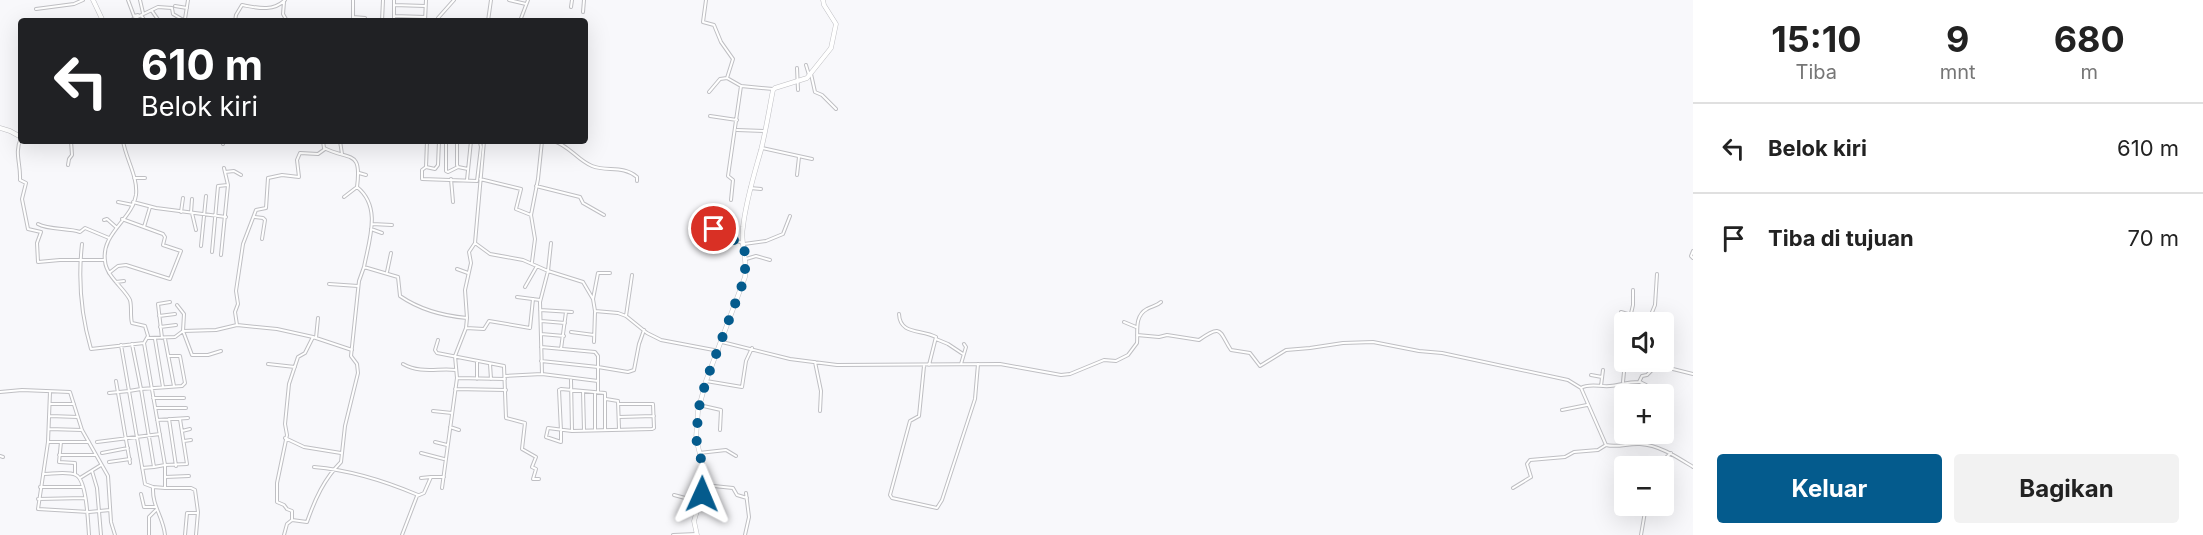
<!DOCTYPE html>
<html lang="id">
<meta charset="utf-8">
<style>
:root{--surface:#fff;--page:#f2f2f2;--text:#222;--muted:#767676;--line:#e0e0e0;--accent:#045b8d}
body{margin:0;font-family:Inter,sans-serif;background:var(--page);color:var(--text);height:100vh;display:flex;flex-direction:column;font-size:22px;white-space:nowrap}
*{box-sizing:border-box;margin:0}
p{font-size:20px;color:var(--muted)}
.icon{flex:none;width:33px;height:33px;fill:none;stroke:currentColor;stroke-width:2;stroke-linecap:round;stroke-linejoin:round}
.map{position:relative;flex:1;overflow:hidden}
.details{display:flex;flex-direction:column;background:var(--surface);width:510px}
.details>*{flex:none}
.top-card{position:absolute;left:18px;top:18px;width:570px;height:126px;border-radius:6px;box-shadow:0 6px 24px #0002;background:#202124;color:#fff;overflow:hidden}
.fabs{position:absolute;left:1614px;top:312px;display:grid;gap:12px}
.fabs a{display:grid;place-items:center;width:60px;height:60px;border-radius:6px;background:var(--surface);box-shadow:0 6px 24px #0002;font-size:30px}
.pin{position:absolute;display:grid;place-items:center;width:51px;height:51px;color:#fff;margin:-26px;border:3px solid #fff;border-radius:50%;box-shadow:0 2px 6px #0007}
.me{position:absolute;width:66px;margin:-33px;rotate:1deg;stroke-linejoin:round;filter:drop-shadow(0 0 4px #0008)}
.turn{display:flex;align-items:center;gap:21px;height:126px;padding:0 24px;font-size:27px}
.turn .icon{width:78px;height:78px;stroke-width:2.5}
.turn b{display:block;font-size:42px;line-height:51px}
.eta{display:flex;justify-content:space-evenly;align-items:center;height:102px;text-align:center}
.eta b{font-size:36px;font-weight:700;line-height:42px}
.cta{display:flex;gap:12px;margin-top:auto;padding:12px 24px}
.cta a{flex:1;height:69px;border-radius:6px;background:var(--accent);color:#fff;font-size:24px;font-weight:700;line-height:69px;text-align:center}
.cta a+a{background:var(--page);color:var(--text)}
ul{padding:0;list-style:none}
li{display:flex;align-items:center;gap:18px;height:90px;padding:0 24px;border-top:2px solid var(--line)}
li div{flex:1}
li b{display:block;font-size:22px}
li em{font-style:normal}
main{display:flex;flex:1;min-height:0}
.map>svg:first-child{display:block}
.lines{fill:none;stroke-linecap:round;stroke-linejoin:round}
.street-casing{stroke:#bfbfc3;stroke-width:4}
.secondary-casing{stroke:#bfbfc3;stroke-width:5}
.street{stroke:#fff;stroke-width:2}
.secondary{stroke:#fff;stroke-width:4}
.route{stroke:#045b8d;stroke-width:10;stroke-dasharray:0 18}
</style>
<main>
<div class="map">
<svg width="1693" height="535" viewBox="0 0 1693 535">
<rect width="100%" height="100%" fill="#f8f8fb"/>
<g class="lines">
<defs>
<path id="street" d="M128,0l6,16 4,-1
M140,0l3,13
M509,0l17,4
M706,0l-3,22 11,3 7,17 12,17 -6,19 14,8 -13,90 5,4 -2,20
M284,2l-1,12 4,7
M394,5l31,1
M175,6l12,2
M571,7l1,-7
M36,9l38,-5 9,-4
M152,11l7,10
M583,12l1,-12
M141,15l4,6
M394,16l31,1
M353,17l12,1
M438,18l16,-18
M185,19l3,-19
M129,21l29,-14 14,1 1,6 12,7
M235,21l1,-6 6,-10c16,3 31,7 43,-5
M353,21v-21
M382,21l1,-21
M394,21v-21
M425,21l1,-21
M488,21l3,-21
M520,21l8,-21
M806,65l3,10
M797,68l1,22
M811,74l4,18 7,3 14,14
M741,86l32,3
M709,92l11,-13 7,-1
M710,116l27,4
M737,130l27,1
M21,138c-7,15 0,26 -1,42l6,3 -4,16 6,30 13,3 -4,11 1,19 22,-2h44
M123,141c3,18 15,36 13,54 -4,25 -35,38 -31,66 1,15 20,28 25,39 2,7 0,16 2,23l13,3 3,10 -4,7
M323,141l1,7c26,13 38,1 33,39 25,20 12,53 7,80l34,10 2,19c19,13 44,20 67,22l-2,-28 6,-27 -2,-11 6,-9 15,11 33,6 25,11 35,11 10,17 2,12 23,2 8,3 21,17 14,7 58,11
M340,141l2,13
M427,141l-1,26 9,2 3,-4 1,-24
M446,141v30l2,1 10,-5
M457,141v24l1,2 10,2
M553,141c16,4 24,19 39,25 15,6 31,-1 45,11v4
M255,142v-1
M416,142v-1
M223,144l1,-3
M762,148l50,11
M68,165l1,-6 3,-4 -1,-14
M426,167l-4,3v9l55,2 4,-34 -1,-5 -3,-1
M225,172l9,-1 7,4
M359,173l7,2
M797,175l2,-18
M134,178h11
M451,179l2,23
M480,179l41,10 -5,20 15,6
M467,180l4,-39
M536,186l44,11 3,6 21,12
M750,188l11,1
M344,197l13,-10
M118,202l15,3
M133,202l23,6 70,9
M181,212l2,-14
M191,213l1,-14
M192,213l4,17
M255,217l8,1 2,2 -3,19
M104,220l3,-1 9,8
M38,224c10,6 31,4 42,8l5,-4 24,10
M372,224l20,1
M144,227l6,-20
M712,227l16,11 15,5
M371,229l11,4
M475,243l9,-102
M82,244c-4,36 -1,71 9,105l53,-6 21,122 -11,2 -13,-78 -12,2 16,93 8,3c-1,20 10,29 12,48
M744,244l22,-3 17,-7 7,-18
M201,246l5,-50
M1693,251l-2,5 2,2
M212,252l6,-66 10,-1
M221,255l7,-70 -4,-17
M746,259l10,-3 14,4
M532,262l3,-23 -4,-24 7,-36 4,-38
M457,269l11,4
M387,272l4,-19
M109,273l9,-7 8,-1 44,14 11,-28 -18,-6 2,-8 -2,-3 -41,-15
M116,282l8,-1
M329,284l29,2
M525,287l12,-21
M517,297l23,3
M593,299l5,-26h12
M177,305l7,9 -1,17 9,24h16l13,-4
M540,310l32,2
M1621,312l10,3
M899,314c1,21 22,15 37,23l-7,28
M159,316l16,-2
M626,316l6,-41
M541,321l24,2
M1124,322l12,5
M1629,322l4,-17v-15
M1648,322l7,-17 2,-31
M237,325l-2,-13 3,-8 -2,-13 7,-47 13,-34 10,-2 2,-30 14,-3 17,2 -2,-17 3,-7 18,1 7,-5
M160,327l16,-2
M466,328l18,1 5,-8 41,7 3,-29
M571,332l23,3
M541,334l23,2
M1624,334v17
M1137,335l22,2 8,-2 32,5c24,-17 20,-8 32,10l19,3 10,13 26,-16 24,-2 33,-5 30,-1 46,9 23,2 126,27 13,8
M148,338l27,-1 8,-6 33,-1 21,-5 40,4 36,8
M162,338l-4,-34 12,-2
M316,338l2,-20
M155,339l8,48
M165,339l9,47
M936,339l12,5 15,10
M438,340l-3,10 2,3 67,13 2,52 19,5 -3,26 14,8 -4,10 4,2 -3,10h6
M594,342l1,-30
M722,342l68,17 47,6 163,-1 61,11 9,-1 34,-14 12,1 12,-6 9,-12c1,-11 -3,-27 10,-34 5,-3 10,-3 14,-7
M132,344l9,45 41,-3 3,-3 -5,-27h-12
M541,347l54,5 3,4v11l-57,-6
M561,349l5,-37
M477,361v18
M815,362l6,29 -1,20
M268,364l27,3
M403,364c18,10 34,4 53,6
M490,364l1,15
M961,364l5,-17 -2,-3
M924,366l-5,50 -9,5 -20,74 2,3 45,10 5,-8 33,-101 3,-35
M542,374l-2,-72 8,-31 3,-28
M1693,374l-36,-9 -10,10 -5,1 -3,6c-12,0 -19,3 -29,4 -10,1 -21,-3 -29,2l25,57c12,3 22,-2 34,-1 19,1 37,13 53,23
M1591,375l11,2
M505,376l37,-2 56,7
M457,378l48,1
M571,380l1,51
M116,381l14,82
M706,381l36,6 4,-26 6,-13
M1623,382l2,-20
M1640,382l6,3 7,9
M1601,386l2,-16
M455,389l51,1
M583,391l1,39
M0,392l22,-2 48,2 12,38 26,46 3,46 4,13
M50,392l-2,50 -10,67 51,3 21,-2
M109,393l20,-2 -8,-46
M595,393v36
M598,393v-26l30,5 6,-2 5,-26 5,-14
M153,398h31
M606,399l12,2 1,28
M50,404h24
M699,405l22,5 -1,20
M155,408h31
M1562,410l25,-5
M433,411l19,2
M50,416l28,1
M619,417l35,-1
M169,419l7,47
M180,419l7,45 -22,1v23h26l4,2 3,22 -2,23
M157,420l31,-2
M450,427l9,3
M49,429l33,1
M605,430v-37l-44,-4 -2,1 2,41v11l-15,-5 2,-9 24,3 80,-2 2,-1 -1,-24h-35
M182,431l8,-2
M285,438l19,9 37,6
M184,441l7,-1
M48,442h41
M61,442l-2,20 16,1v11
M97,442l63,-8
M435,442l12,3
M1634,444l2,-10
M102,453l26,-5
M421,453l23,6
M699,453l27,-3 10,6
M59,455h37
M0,456l3,1
M109,462l21,-3
M1657,466l14,-13
M314,467c36,3 71,14 104,28
M142,468l12,-1
M92,471l5,17 4,47
M43,474c9,0 25,-3 33,1 11,5 12,48 13,60
M165,477l24,-1
M80,478l21,-13
M421,478l10,-1
M704,485l29,3 4,7 10,3
M40,487h43
M153,487l12,1
M442,488l15,-110 -2,-22 11,-28 1,-10
M1513,488l18,-11 -4,-13 3,-4 35,-3 9,-5 24,-2 8,-5
M141,494l3,13h11
M674,495l26,7
M38,499l47,-1
M292,520l15,2c8,-23 17,-43 34,-60l4,-36 13,-53 -1,-9 -6,-8 8,-75 5,-14
M149,535v-18l7,-7
M185,535l2,-22h11
M284,535l3,-11 5,-4v-9l-5,-2 -3,-4 -7,-3v-19l10,-48 -2,-11 4,-40 9,-27 7,-4 8,-16 39,13
M402,535l15,-39 7,-3 7,-16h13
M673,535l24,-1
M745,535l4,-18 -3,-24
M1641,535l5,-29"/>
<path id="secondary" d="M93,0l10,21
M0,128l10,3 11,6
M697,535l-3,-14 8,-27 3,-19 -9,-37 2,-27 8,-30 39,-104c3,-17 -5,-33 -2,-50 3,-27 11,-52 18,-77 5,-20 8,-40 12,-60l2,-2 32,-10 24,-30 5,-24 -12,-19 -1,-5"/>
</defs>
<!-- street casing -->
<use href="#street" class="street-casing"/>
<!-- secondary casing -->
<use href="#secondary" class="secondary-casing"/>
<!-- street -->
<use href="#street" class="street"/>
<!-- secondary -->
<use href="#secondary" class="secondary"/>
</g>
<g class="lines">
<!-- route -->
<path class="route" d="M702,494l2,-22 -8,-34 3,-31 7,-26 38,-101 2,-21 -3,-16 -15,-5 -14,-9"/>
</g>
</svg>
<div class="fabs">
<a><svg class="icon" aria-label="sound" viewBox="0 0 24 24"><path d="M4 9h4l5-4v14l-5-4H4zM17 9q2 3 0 6"/></svg></a>
<a>+</a>
<a>−</a>
</div>
<div class="pin" style="left:714px;top:229px;background:#d93025"><svg class="icon" aria-label="arrive" viewBox="0 0 24 24"><path d="M6 21V4h12l-3 4 3 4H6"/></svg></div>
<svg class="me" style="left:702px;top:494px" viewBox="-20 -20 40 40"><path d="M0-17L14 15 0 8-14 15z" fill="#045b8d" stroke="#fff" stroke-width="4"/></svg>
<div class="top-card">
<div class="turn"><svg class="icon" aria-label="left" viewBox="0 0 24 24"><path d="M17 20v-9H6M10 6l-5 5 5 5"/></svg><div><b>610 m</b>Belok kiri</div></div>
</div>
</div>
<section class="details">
<div class="eta">
<div><b>15:10</b><p>Tiba</p></div>
<div><b>9</b><p>mnt</p></div>
<div><b>680</b><p>m</p></div>
</div>
<ul>
<li><svg class="icon" aria-label="left" viewBox="0 0 24 24"><path d="M17 20v-9H6M10 6l-5 5 5 5"/></svg><div><b>Belok kiri</b></div><em>610 m</em></li>
<li><svg class="icon" aria-label="arrive" viewBox="0 0 24 24"><path d="M6 21V4h12l-3 4 3 4H6"/></svg><div><b>Tiba di tujuan</b></div><em>70 m</em></li>
</ul>
<div class="cta"><a>Keluar</a><a>Bagikan</a></div>
</section>
</main>
